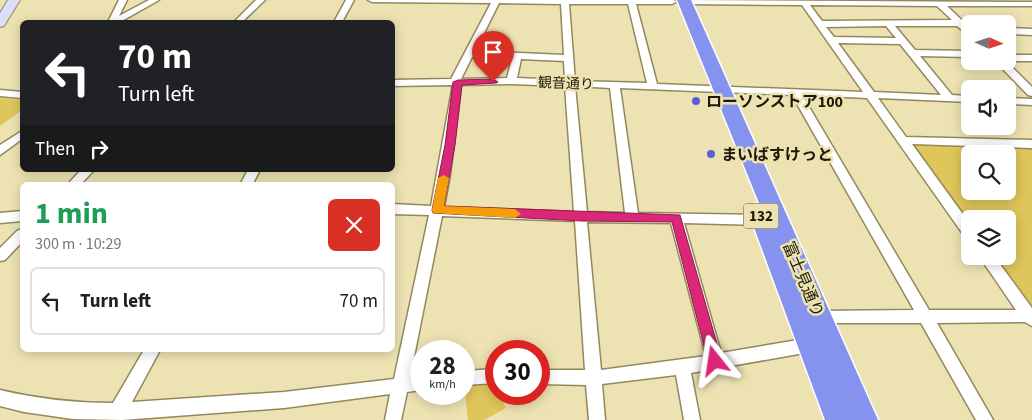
<!DOCTYPE html>
<meta charset="utf-8">
<style>
:root{--surface:#fff;--page:#f2f2f2;--text:#202124;--muted:#757577;--line:#e0e0e0}
body{margin:0;font-family:"Source Sans 3","Noto Sans JP",sans-serif;background:var(--page);color:var(--text);height:100vh;display:flex;flex-direction:column;font-size:19px;white-space:nowrap}
*{box-sizing:border-box;margin:0}
p{font-size:16px;color:var(--muted)}
.icon{flex:none;width:28px;height:28px;fill:none;stroke:currentColor;stroke-width:2;stroke-linecap:round;stroke-linejoin:round}
.map{position:relative;flex:1;overflow:hidden}
.sheet{position:absolute;left:20px;top:182px;width:375px;height:170px;display:flex;flex-direction:column;background:var(--surface);border-radius:8px;box-shadow:0 2px 12px #0003}
.sheet>*{flex:none}
.hud{position:absolute;left:20px;top:20px;width:375px;height:152px;border-radius:8px;box-shadow:0 2px 12px #0003;background:#202124;color:#fff;overflow:hidden}
.needle{width:32px;rotate:93deg}
.tools{position:absolute;left:961px;top:15px;display:grid;gap:10px}
.tools a{display:grid;place-items:center;width:55px;height:55px;border-radius:8px;background:var(--surface);box-shadow:0 2px 12px #0003;font-size:25px}
.speed{position:absolute;left:410px;top:340px;display:flex;gap:10px;font-size:25px;font-weight:700;text-align:center}
.speed>*{display:grid;place-content:center;width:65px;height:65px;border-radius:50%;background:var(--surface);box-shadow:0 2px 12px #0003;line-height:1}
.speed small{font-size:12px;font-weight:400}
.speed .limit{border:8px solid #d22;background:#fff;color:#111}
.pin{position:absolute;display:grid;place-items:center;width:42px;height:42px;color:#fff;margin:-51px -21px;border-radius:50% 50% 50% 0;rotate:-45deg;box-shadow:0 0 5px #0007}
.pin .icon{rotate:45deg}
.me{position:absolute;width:55px;margin:-28px;rotate:345deg;stroke-linejoin:round;filter:drop-shadow(0 0 4px #0008)}
.turn{display:flex;align-items:center;gap:18px;height:105px;padding:0 15px;font-size:22px}
.turn .icon{width:65px;height:65px;stroke-width:2.5}
.turn b{display:block;font-size:35px;line-height:42px}
.then{display:flex;align-items:center;height:48px;padding:0 15px;background:#0003;gap:10px;font-size:19px}
.round{display:grid;place-items:center;flex:none;width:52px;height:52px;border-radius:8px;background:var(--page)}
.headline{display:flex;align-items:center;justify-content:space-between;height:85px;padding:0 15px}
h1{font-size:30px;font-weight:700;line-height:38px;color:#1e9e55}
ul{padding:0;list-style:none}
li{display:flex;align-items:center;gap:15px;height:68px;margin:0 10px 8px;padding:0 5px;border:2px solid var(--line);border-radius:8px}
li div{flex:1}
li b{display:block;font-size:19px}
li em{font-style:normal}
.map>svg:first-child{display:block}
.green{fill:#dfc65a;fill-rule:evenodd}
.lines{fill:none;stroke-linecap:round;stroke-linejoin:round}
.street-casing{stroke:#93885c;stroke-width:3}
.secondary-casing{stroke:#93885c;stroke-width:2}
.highway-casing{stroke:#fff;stroke-width:3}
.street{fill:#fff;fill-rule:evenodd}
.secondary{fill:#dbdffa;fill-rule:evenodd}
.highway{fill:#8693ee;fill-rule:evenodd}
.route{fill:#db2777;stroke:#8e194d}
.slow{fill:#f59e0b}
.poi-dot{fill:#585fd6;stroke:#ede2b2;stroke-width:2}
.labels{text-anchor:middle;stroke-width:5;stroke-linejoin:round;paint-order:stroke}
.far-street-label{font-size:14px;fill:#1d1907;stroke:#ede2b2}
.shield{fill:#ede2b2;stroke:#5b553a;stroke-width:1}
.shield-label{font-size:15px;font-weight:bold;fill:#1d1907}
.poi-label{font-size:16px;font-weight:bold;fill:#1d1907;stroke:#ede2b2;text-anchor:start}
.street-label{font-size:16px;fill:#1d1907;stroke:#ede2b2}
</style>
<div class="map">
<svg width="1032" height="420" viewBox="0 0 1032 420">
<rect width="100%" height="100%" fill="#ede2b2"/>
<!-- green -->
<path class="green" d="M0,98l22,2v10l-22,16z
M915,143l117,4v162l-38,-53h14v-37h-38v4l-57,-78zM970,154h38v37h-38z
M493,380l3,7v7h3l7,14 -22,12h-16l-4,-38z"/>
<g class="lines">
<defs>
<path id="street" d="M119,0h8l-8,16 30,-16h10l-39,22h-12z
M256,0h9l-23,22h-8z
M346,0h8l-12,22h-8z
M368,0h306l2,2 -4,2h-36l21,80 206,8 -61,-87 -117,-1 -4,-2 2,-2 349,2v4h-85l23,22v8l-13,-10h-62l20,24 55,1v6l-50,-1 32,39 18,1v6l-92,-4 28,39 126,3v8l-120,-4 58,80v15l-5,-2 -98,-139 -65,-3 127,215h87l-37,-54h15l38,52v18l-7,-4 -88,1 56,97h-17l-55,-97h-97l-5,2 -5,-1 -2,-5 3,-6 5,-2 94,-1 -122,-215 -172,-7 18,125 125,2 4,2 2,3 -2,3 -4,2 -79,-2 37,130 83,-14 2,-3 5,-2 5,2 3,5 -4,9 -5,2 -119,21 9,47h-16l-8,-45 -74,9 3,36h-16l-3,-35 -47,-1v-14h46l-10,-149 -133,-5 -32,161 11,-1v14l-14,2 -6,28h-16l5,-26 -106,14 -162,12 -49,-1 -49,-7 -24,-6v-16c38,9 75,13 113,13l31,-53h16l-28,52 152,-10 110,-13 35,-164 -37,-1v-10l39,2 21,-116v-5l-60,1v-6l59,-1 40,-76 -119,-1zM499,3l62,1 3,51 -89,-4zM569,4h59l19,79 -72,-2zM810,5l127,1 15,14 -130,1zM886,26l10,12 -62,-1 -8,-10zM838,43l62,1 41,51 -67,-3zM472,57l40,2 -5,19 -46,1zM521,59l43,2 1,19 -48,-2zM511,84l54,2 9,126 -130,-5 6,-32 11,-90zM575,86l35,2 15,125 -38,-1zM587,222l84,1 35,133 -105,14z
M1008,28l24,1v6l-24,-1z
M1008,55h24v6h-24z
M995,61h11l26,26v9l-4,-1z
M0,90l22,2v6l-22,-2z
M1008,98l24,1v6l-24,-1z
M22,131v8l-22,16v-10z
M81,170h13l-14,15h-13z
M248,170h12l-8,15h-12z
M22,211v10l-22,2v-10z
M22,229v13l-17,18 -5,1v-13l17,-17z
M496,369v14l-32,2v-14z"/>
<path id="secondary" d="M8,0h12l-16,26 -4,1v-14z"/>
<path id="highway" d="M677,0h14l187,420h-53l-77,-209 3,-6 8,-2z"/>
</defs>
<!-- street casing -->
<use href="#street" class="street-casing"/>
<!-- secondary casing -->
<use href="#secondary" class="secondary-casing"/>
<!-- highway casing -->
<use href="#highway" class="highway-casing"/>
<!-- street -->
<use href="#street" class="street"/>
<!-- secondary -->
<use href="#secondary" class="secondary"/>
<!-- highway -->
<use href="#highway" class="highway"/>
</g>
<!-- route -->
<path class="route" d="M493,79l5,3 -2,1 -34,2 -7,60 -11,61 236,9 42,146 -2,4 -5,2 -5,-2 -2,-4 -36,-139 -90,-1 -149,-8 -1,-3 13,-65 8,-63 5,-2z"/>
<!-- slow -->
<path class="slow" d="M444,175l5,3 -5,28 71,3 6,5 -6,4 -82,-5 -1,-3 6,-32z"/>
<!-- markers -->
<g class="poi-dot">
<circle cx="696" cy="101" r="5"/>
<circle cx="711" cy="154" r="5"/>
</g>
<g class="labels">
<!-- far-street labels -->
<g class="far-street-label">
<text transform="translate(566 83) rotate(2)" y="5">観音通り</text>
</g>
<!-- shield labels -->
<rect class="shield" x="743.5" y="203.5" width="35" height="25" rx="4"/>
<g class="shield-label">
<text x="761" y="221">132</text>
</g>
<!-- poi labels -->
<g class="poi-label">
<text x="706" y="107">ローソンストア100</text>
<text x="721" y="160">まいばすけっと</text>
</g>
<!-- street labels -->
<g class="street-label">
<text transform="translate(804 279) rotate(67)" y="6">富士見通り</text>
</g>
</g>
</svg>
<div class="tools">
<a><svg class="needle" viewBox="-14 -14 28 28"><path d="M0-13l5 13h-10z" fill="#e53935"/><path d="M0 13l5-13h-10z" fill="#757577"/></svg></a>
<a><svg class="icon" aria-label="sound" viewBox="0 0 24 24"><path d="M4 9h4l5-4v14l-5-4H4zM17 9q2 3 0 6"/></svg></a>
<a><svg class="icon" aria-label="search" viewBox="0 0 24 24"><circle cx="10" cy="10" r="6"/><path d="M15 15l6 6"/></svg></a>
<a><svg class="icon" aria-label="layers" viewBox="0 0 24 24"><path d="M12 4l9 5-9 5-9-5zM3 14l9 5 9-5"/></svg></a>
</div>
<div class="speed"><div>28<small>km/h</small></div><div class="limit">30</div></div>
<div class="pin" style="left:493px;top:82px;background:#d93025"><svg class="icon" aria-label="arrive" viewBox="0 0 24 24"><path d="M6 21V4h12l-3 4 3 4H6"/></svg></div>
<svg class="me" style="left:715px;top:361px" viewBox="-20 -20 40 40"><path d="M0-17L14 15 0 8-14 15z" fill="#db2777" stroke="#fff" stroke-width="4"/></svg>
<div class="hud">
<div class="turn"><svg class="icon" aria-label="left" viewBox="0 0 24 24"><path d="M17 20v-9H6M10 6l-5 5 5 5"/></svg><div><b>70 m</b>Turn left</div></div>
<div class="then">Then<svg class="icon" aria-label="right" viewBox="0 0 24 24"><path d="M7 20v-9h11M14 6l5 5-5 5"/></svg></div>
</div>
<section class="sheet">
<div class="headline"><div><h1>1 min</h1><p>300 m · 10:29</p></div><a class="round" style="background:#d93025;color:#fff"><svg class="icon" aria-label="close" viewBox="0 0 24 24"><path d="M6 6l12 12M18 6L6 18"/></svg></a></div>
<ul>
<li><svg class="icon" aria-label="left" viewBox="0 0 24 24"><path d="M17 20v-9H6M10 6l-5 5 5 5"/></svg><div><b>Turn left</b></div><em>70 m</em></li>
</ul>
</section>
</div>
